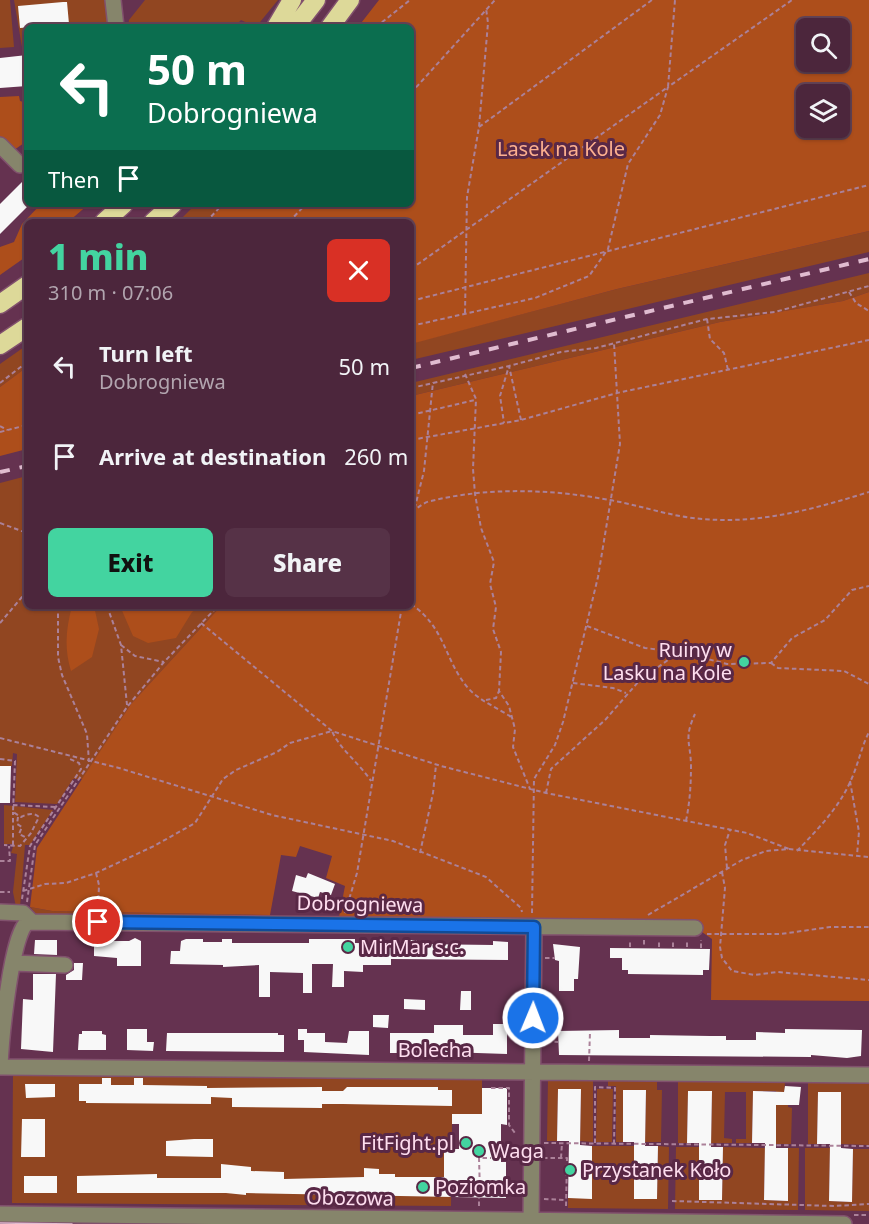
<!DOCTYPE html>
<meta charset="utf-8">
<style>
:root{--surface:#4c263c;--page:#563247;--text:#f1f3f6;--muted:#b2a5af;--line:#634356;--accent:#43d4a0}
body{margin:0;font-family:"Noto Sans",sans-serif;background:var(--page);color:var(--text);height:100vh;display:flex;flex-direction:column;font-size:22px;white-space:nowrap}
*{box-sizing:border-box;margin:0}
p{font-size:20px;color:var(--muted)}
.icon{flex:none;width:33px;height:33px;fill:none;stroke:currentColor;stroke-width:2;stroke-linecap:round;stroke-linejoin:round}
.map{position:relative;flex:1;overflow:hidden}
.details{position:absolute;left:24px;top:219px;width:390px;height:390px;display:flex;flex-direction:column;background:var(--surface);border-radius:9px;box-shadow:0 2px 4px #0004,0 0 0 2px var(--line)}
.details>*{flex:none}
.guide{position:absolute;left:24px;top:24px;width:390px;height:183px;border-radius:9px;box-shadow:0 2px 4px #0004,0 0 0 2px var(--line);background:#0b6e4f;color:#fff;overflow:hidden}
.tools{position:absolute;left:796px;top:18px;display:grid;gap:12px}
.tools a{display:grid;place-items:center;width:54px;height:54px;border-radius:9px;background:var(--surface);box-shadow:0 2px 4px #0004,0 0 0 2px var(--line);font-size:30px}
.pin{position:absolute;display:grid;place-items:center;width:51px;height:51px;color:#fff;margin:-26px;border:3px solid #fff;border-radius:50%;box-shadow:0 2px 6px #0007}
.me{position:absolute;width:66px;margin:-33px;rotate:1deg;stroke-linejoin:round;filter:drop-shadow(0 0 4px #0008)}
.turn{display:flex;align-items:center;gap:21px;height:126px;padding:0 24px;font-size:27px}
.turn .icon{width:78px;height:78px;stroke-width:2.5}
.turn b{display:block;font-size:42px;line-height:51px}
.then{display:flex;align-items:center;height:57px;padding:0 24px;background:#0003;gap:12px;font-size:22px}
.round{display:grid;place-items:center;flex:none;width:63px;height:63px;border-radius:9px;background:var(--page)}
.overview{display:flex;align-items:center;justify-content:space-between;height:102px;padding:0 24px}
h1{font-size:36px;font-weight:800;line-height:45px;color:var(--accent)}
.action{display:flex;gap:12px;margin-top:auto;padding:12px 24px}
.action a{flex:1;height:69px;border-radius:9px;background:var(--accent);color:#111;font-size:24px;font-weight:800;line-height:69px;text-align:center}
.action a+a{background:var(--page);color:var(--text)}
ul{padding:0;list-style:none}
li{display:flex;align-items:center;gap:18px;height:90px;padding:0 24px}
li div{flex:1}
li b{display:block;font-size:22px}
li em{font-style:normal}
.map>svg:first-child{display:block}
.green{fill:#914621}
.forest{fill:#ad4e1b;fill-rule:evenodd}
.building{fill:#f8f8f8}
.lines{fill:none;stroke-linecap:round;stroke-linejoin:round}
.minor-casing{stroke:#81516d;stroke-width:18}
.highway-casing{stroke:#81516d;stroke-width:21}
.path{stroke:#ab8199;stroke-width:2;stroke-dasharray:4.5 3;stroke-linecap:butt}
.minor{stroke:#86856b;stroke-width:15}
.highway{stroke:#ddd999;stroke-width:18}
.tram{stroke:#e0bcd0;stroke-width:1.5}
.rail{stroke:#e0bcd0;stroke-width:4;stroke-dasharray:10 10;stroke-linecap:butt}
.route-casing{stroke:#114b97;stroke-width:15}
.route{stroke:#1a73e8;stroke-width:10}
.poi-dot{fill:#43d4a0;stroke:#592846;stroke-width:2}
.labels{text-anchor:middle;stroke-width:6;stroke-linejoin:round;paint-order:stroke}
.park-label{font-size:20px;fill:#fdb08f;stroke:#592846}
.poi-label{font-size:20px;fill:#fedeef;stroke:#592846;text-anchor:start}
.street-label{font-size:20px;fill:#fedeef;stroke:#592846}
</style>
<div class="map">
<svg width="869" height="1224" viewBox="0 0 869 1224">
<rect width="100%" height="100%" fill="#653250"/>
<!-- green -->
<path class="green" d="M0,0h10l4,47 -14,1z
M14,0h95l2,27h-84v19l-5,1z
M145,0h133l-22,27 -15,-7 -7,7h-106l1,-7z
M196,204h30l-21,18h-27z
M869,231v21l-458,108v-16l9,-3 197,-52z
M869,273v19l-26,9 -123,21 -309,74v-13z
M27,345v22l-27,20v-23z
M27,476v130h194l-90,98 -48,75h-10l-16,25 -42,-2 2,-48 -4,-1 -1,13h-12v-283z
M4,805l49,5 -23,35h-5l-5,62h-4l-3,-15 4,-38 -6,-1 3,-9h-10z
M30,907l22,4 218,4 -2,5 -229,-3z
M13,1073l469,4v47h-30l-1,82 -439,-3z
M548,1078h45v64l-13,-1 1,-51 -23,-1 -1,52h-10z
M608,1078l49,1v11h5l-1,52h-16l1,-51 -23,-1v52h-7v-56h-8z
M678,1079l107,2 -1,16 4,1v9l4,1 -1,36h-15v-53h-23l-1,52h-16v-4h10v-47h-21l-1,46 8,1v4h-21l1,-52h-24l-1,52h-9z
M808,1081l61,1v63l-28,-1v-52h-23l-1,52h-9z
M597,1089h16l-1,53h-16z
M592,1146h42v53h23l1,-53 11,1 -1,62 -100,-1v-10h24z
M676,1147h23v53h23l1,-53 42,1 -1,52 23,1 1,-53h11l-1,62 -123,-1z
M805,1148h25l-1,53 23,1 1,-53h16v62l-64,-1z"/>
<!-- forest -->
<path class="forest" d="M379,0h490v231l-252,58 -206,55v-122h-206l21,-18h185v-177h-53zM807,28h33v34h-33zM807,94h33v34h-33z
M19,96l1,5 7,2v38l-13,9 -14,-9v-44z
M41,204h48l-21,18h-41v34l-27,19v-28l14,-5 8,-18z
M869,292v709l-158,-1 1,-61 -10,-7 -2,-6 -361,-9 6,-31 -19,-8 6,-22 -32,-10 -4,11 -15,-2 -11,60 -218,-4 -22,-4 7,-59 94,-144 90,-98h190v-210l309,-74 123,-21z
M27,367v82l-27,7v-69z
M72,606h22l5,23 -7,28 -21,14c-7,-23 -5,-42 1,-65z
M120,606h83l-11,6 -16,26 -28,5 -15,-7z"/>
<!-- building -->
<path class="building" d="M63,2h4l2,22 -49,4 -2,-22z
M27,55v31l-27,2v-30z
M27,177v30l-27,27v-30z
M0,766h11l-1,37h-10z
M308,873l27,11 -4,11 -11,-3 -2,6 -26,-7 4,-16 10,3z
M135,938l6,3v25h-24v-8l-23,-2v-15h35z
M186,939h17v3h19v-3h10v4h77v-4h46v4l50,1v-4h12v4l76,1v-4l15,1v18l-117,-1v6h-28v7l-19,-1v16h-12l1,-23h-21v29h-9v-20l-33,-1v25h-11v-32l-36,2v-2l-53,-1 1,-13h9l1,-10z
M35,940h22v15l-23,-1z
M553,944l27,3 -2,32h-4v12h-15v-30l-4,-1z
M610,948l100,1 -1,21h-6v5l-75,-1v-4h-6v-12h-12z
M74,963h9l-1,17h-16v-5l8,-5z
M33,974h23l-3,78 -32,-3 2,-50 10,1z
M461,991h10v19h-11z
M404,999l21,1v10l-21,-1z
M373,1015h16l-1,13 -15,-1z
M493,1024h14v30l-90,-3v2h-27v-20h44v-8h29v10h30z
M127,1029h20v13h7l-1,9 -26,-1z
M298,1029h9v4h18v9l22,1 2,-12h20v24l-65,-3v-12h-6z
M785,1029l77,1 -1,26 -14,2 -36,-3v2l-252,-2 -1,-24 61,-1v8h31v-3l60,1h16v4h30v-8l29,1z
M82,1031h20v3l4,1v15h-28l1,-16h3z
M167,1033h111v2h6v17l-118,-1z
M102,1078h9v7h23v-7h9v7l64,1v2l115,-1v4h21l4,-4h91v3h14v16l-109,-2h-21v4l-90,-1v-9l-21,-1v7l-125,-1v-2h-7v-17h23z
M25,1084h30v13l-29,1z
M785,1086l16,1 -2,18h-23v43h12v53l-24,-1 1,-57h-13l1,-52 31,1z
M482,1088h25v37l-6,-1v38h5v36l-260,-5v2l-20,-2h-149v-17l80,-2v4h64v-14l30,3v4l33,1v7l80,-2v-9l15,1v5h16v3h49v-28h15v-25h-7v-10h30z
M558,1089h23l-1,56 12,1v53l-24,-1 1,-57h-12z
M623,1090h23l-1,56h13l-1,53h-23v-57h-11z
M688,1091h24l-1,56h12l-1,53h-23v-57h-12z
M818,1092h23v56l12,1 -1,53 -23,-1 1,-57h-13z
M22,1119h23v38h-24z
M194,1139h19v18l-47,-1v-15z
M24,1176h33v17h-33z"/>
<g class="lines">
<defs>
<path id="minor" d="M113,0l3,27
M0,145l20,20
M0,912l23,1 8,8
M13,963l52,2
M0,1066c1,-23 11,-135 28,-144l667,6
M0,1067l869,8
M0,1214l844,10
M531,1224l3,-297"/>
<path id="highway" d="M276,27l16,-27
M295,27l21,-27
M330,27l20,-27
M104,222l20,-18
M153,222l20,-18
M0,304l27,-19
M0,345l27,-18"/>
</defs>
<!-- minor casing -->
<use href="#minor" class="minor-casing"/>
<!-- highway casing -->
<use href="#highway" class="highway-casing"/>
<!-- path -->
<path class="path" d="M376,27l34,-27
M411,93l84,-93
M479,127l173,-127
M206,222l17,-18
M289,222l17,-18
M411,269l257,-182 7,-87
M849,292l7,11 13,8
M411,301l458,-116
M465,313l2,-116 12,-70 9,-104 -2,-15
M707,319l3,20 14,14 4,17
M411,326l124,-28 54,-22 19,-27 20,-85 32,-49 8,-28 124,-87
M465,374l11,25 -3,70 2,25 6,34 13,34 -4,22 6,23 -3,22 8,23 -2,39 10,15 6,23 -2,18 17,42
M0,383l27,-21
M411,388l98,-22 -9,30 4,27
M411,415l64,-15
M521,420l-12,-54 52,-14 35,-4 111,-29 68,-7 94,-26
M0,426l7,4
M0,432l27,-7
M411,440l110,-20 96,-27 252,-53
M411,511c7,-2 12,-9 20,-10 56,-14 121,-12 178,-1 31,5 62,17 94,19 58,5 111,-10 166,-27
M0,523l27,10
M411,523l13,-52 9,-89
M411,604c35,24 33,56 57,84 10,12 30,20 43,29
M58,606v51l4,18 25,59 2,28
M107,606l14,39 6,60
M0,623l27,-32
M201,623l131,108 109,35 105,27 201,40 42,16
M587,626l58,22 35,4 47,12 44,-1 21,-25 33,-18 27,-30 17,-4
M121,645l14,11 29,6
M771,663l7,5 66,3 25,13
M573,683l40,5 13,5
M486,700l10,-2 3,-7
M0,738l119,30 153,47 121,26 93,36 35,31 1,4
M0,759l15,2 -2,51 8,5c6,-3 12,-5 18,0l-8,16 -11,13 -16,-1
M850,781l9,51 -2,23
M546,793l5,-24 55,-50 33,-38 40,-29
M13,805l42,2
M18,817l-1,7 5,3 -3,7 6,3
M686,821c4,-20 5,-37 5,-57 -1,-23 -7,-26 4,-50
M13,845v-33
M797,851c20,-21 42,-43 54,-71 7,-15 10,-32 18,-48
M420,853l13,-60 3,-28
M0,861h10l-1,-15
M727,868l-2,-23 5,-15
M722,872l3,16 -5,59 2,11 10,13 23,4 22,-3 92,8
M96,873l3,12 -1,24
M23,891l22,-7 21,-1 30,-10 58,-27 41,-23 28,-44 13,-9 41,-18 13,-9 42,-12c6,16 28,33 39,50
M0,892h10
M22,899l8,-53 51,-77 -2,-6 -9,-4
M27,902l8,-57 92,-138 37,-45 54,-56
M345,913l12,-40 45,-267
M532,913l2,-134 21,-34 8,-23 35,-145 22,-133 -6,-101
M648,915l94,-55 24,-9 23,-2 80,8
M707,934h74l49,-7h39
M644,940v7
M630,947v-7
M659,947v-7
M673,947v-7
M687,947v-7
M701,948v-8
M545,958h10
M547,1041l11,1
M589,1061l1,-29
M491,1088h18v37l6,8
M544,1143l325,3
M595,1143v-56l20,1 -1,56
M501,1158h8
M543,1158h24l-1,49
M561,1158l1,-15
M480,1192l-1,-34h12
M544,1199l21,1
M672,1201l162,5 35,-2
M479,1206v-8
M854,1215h15"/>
<!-- minor -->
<use href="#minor" class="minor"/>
<!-- highway -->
<use href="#highway" class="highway"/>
<!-- tram -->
<path class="tram" d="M0,1223l72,1"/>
<!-- rail -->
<path class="rail" d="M411,368l458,-109
M0,472l27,-6"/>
</g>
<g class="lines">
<defs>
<path id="route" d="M98,922l436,5 -1,91"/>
</defs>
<!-- route casing -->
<use href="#route" class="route-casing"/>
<!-- route -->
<use href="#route" class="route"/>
</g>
<!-- markers -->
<g class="poi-dot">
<circle cx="744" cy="662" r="6"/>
<circle cx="348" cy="947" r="6"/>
<circle cx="466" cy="1143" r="6"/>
<circle cx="479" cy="1151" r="6"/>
<circle cx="570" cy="1170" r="6"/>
<circle cx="423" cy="1187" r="6"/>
</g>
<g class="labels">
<!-- park labels -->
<g class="park-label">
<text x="561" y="156">Lasek na Kole</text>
</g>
<!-- poi labels -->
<g class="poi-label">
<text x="732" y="657" text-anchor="end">Ruiny w<tspan x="732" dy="23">Lasku na Kole</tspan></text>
<text x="360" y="954">MirMar s.c.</text>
<text x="454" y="1150" text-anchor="end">FitFight.pl</text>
<text x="491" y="1158">Waga</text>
<text x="582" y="1177">Przystanek Koło</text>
<text x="435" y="1194">Poziomka</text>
</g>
<!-- street labels -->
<g class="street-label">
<text transform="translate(360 904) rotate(1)" y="7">Dobrogniewa</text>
<text x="435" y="1057">Bolecha</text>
<text transform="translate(350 1198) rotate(1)" y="7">Obozowa</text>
</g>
</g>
</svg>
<div class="tools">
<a><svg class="icon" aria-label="search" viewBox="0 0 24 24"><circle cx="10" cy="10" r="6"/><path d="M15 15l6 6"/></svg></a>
<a><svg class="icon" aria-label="layers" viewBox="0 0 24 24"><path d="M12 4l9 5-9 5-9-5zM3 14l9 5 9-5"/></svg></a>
</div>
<div class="pin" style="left:98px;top:922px;background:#d93025"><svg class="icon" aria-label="arrive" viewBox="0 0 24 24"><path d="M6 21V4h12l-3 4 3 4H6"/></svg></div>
<svg class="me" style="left:533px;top:1018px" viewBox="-20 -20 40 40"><circle r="17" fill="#1a73e8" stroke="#fff" stroke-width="3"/><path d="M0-11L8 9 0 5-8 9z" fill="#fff"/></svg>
<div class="guide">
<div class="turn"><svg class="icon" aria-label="left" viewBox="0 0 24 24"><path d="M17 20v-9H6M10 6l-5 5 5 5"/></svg><div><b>50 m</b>Dobrogniewa</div></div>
<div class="then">Then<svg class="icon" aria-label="arrive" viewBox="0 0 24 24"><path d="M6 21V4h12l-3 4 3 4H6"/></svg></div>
</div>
<section class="details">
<div class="overview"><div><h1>1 min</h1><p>310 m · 07:06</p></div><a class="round" style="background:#d93025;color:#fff"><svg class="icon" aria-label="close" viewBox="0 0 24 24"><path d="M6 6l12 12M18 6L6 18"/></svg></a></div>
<ul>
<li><svg class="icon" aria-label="left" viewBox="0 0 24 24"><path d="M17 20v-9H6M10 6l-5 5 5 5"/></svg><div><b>Turn left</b><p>Dobrogniewa</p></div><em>50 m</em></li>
<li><svg class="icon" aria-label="arrive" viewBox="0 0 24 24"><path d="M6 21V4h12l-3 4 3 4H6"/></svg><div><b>Arrive at destination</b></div><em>260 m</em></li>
</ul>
<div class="action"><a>Exit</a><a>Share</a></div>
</section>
</div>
